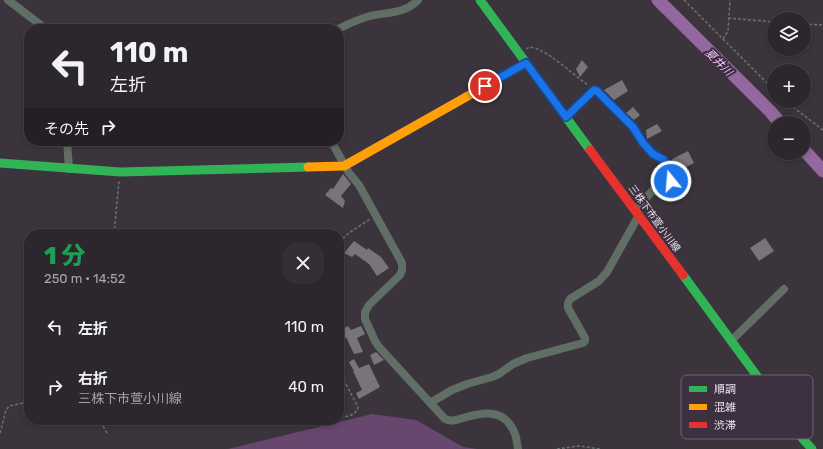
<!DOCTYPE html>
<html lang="ja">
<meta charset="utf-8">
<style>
:root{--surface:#2c272d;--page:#342f35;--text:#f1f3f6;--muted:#a6a5aa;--line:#484449}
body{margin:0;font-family:Rubik,"Noto Sans JP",sans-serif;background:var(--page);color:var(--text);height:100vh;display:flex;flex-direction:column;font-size:15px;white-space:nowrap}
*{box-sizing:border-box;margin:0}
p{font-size:13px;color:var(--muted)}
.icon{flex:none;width:22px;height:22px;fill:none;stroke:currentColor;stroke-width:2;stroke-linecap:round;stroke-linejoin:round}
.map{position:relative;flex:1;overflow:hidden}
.panel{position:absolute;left:24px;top:229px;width:320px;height:196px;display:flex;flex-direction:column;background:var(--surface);border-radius:16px;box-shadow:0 2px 6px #0003,0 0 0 1px var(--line)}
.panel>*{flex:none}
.hud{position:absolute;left:24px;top:24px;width:320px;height:122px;border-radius:16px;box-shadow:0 2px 6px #0003,0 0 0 1px var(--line);background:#2c272d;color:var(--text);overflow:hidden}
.buttons{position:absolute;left:767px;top:12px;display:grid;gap:8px}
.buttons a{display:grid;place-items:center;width:44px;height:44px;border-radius:50%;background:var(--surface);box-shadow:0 2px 6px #0003,0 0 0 1px var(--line);font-size:20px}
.pin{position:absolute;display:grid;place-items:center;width:34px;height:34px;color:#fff;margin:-17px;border:2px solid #fff;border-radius:50%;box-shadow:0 1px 4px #0007}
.me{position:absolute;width:44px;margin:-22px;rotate:343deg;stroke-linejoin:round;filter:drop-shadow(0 0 3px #0008)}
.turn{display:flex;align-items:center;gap:14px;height:84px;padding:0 20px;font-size:18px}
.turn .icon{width:52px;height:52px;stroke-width:2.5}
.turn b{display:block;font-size:28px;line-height:34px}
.then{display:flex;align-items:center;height:38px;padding:0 20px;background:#0003;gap:8px;font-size:15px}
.round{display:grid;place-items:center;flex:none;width:42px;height:42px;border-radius:16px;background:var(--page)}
.summary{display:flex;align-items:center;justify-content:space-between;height:68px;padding:0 20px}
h1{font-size:24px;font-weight:800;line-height:30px;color:#1e9e55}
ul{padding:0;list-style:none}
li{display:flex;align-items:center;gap:12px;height:60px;padding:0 20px}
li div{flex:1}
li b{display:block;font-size:15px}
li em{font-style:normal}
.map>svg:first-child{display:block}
.green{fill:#68476f}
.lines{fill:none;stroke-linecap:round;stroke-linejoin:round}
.river{stroke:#93689e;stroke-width:13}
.building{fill:#79737a}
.path{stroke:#6b7270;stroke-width:1.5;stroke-dasharray:3 2;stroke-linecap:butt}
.street{stroke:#606e66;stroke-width:8}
.fast{stroke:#30b455;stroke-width:9}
.slow{stroke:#ff9f0a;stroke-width:9}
.jam{stroke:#e5322d;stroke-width:9}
.route-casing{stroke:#114b97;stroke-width:10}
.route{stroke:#1a73e8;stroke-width:7}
.labels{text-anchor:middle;stroke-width:4;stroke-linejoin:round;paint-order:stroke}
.street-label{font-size:10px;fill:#eae2ec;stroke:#3d3040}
.water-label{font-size:11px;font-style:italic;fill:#f2bdff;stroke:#3d3040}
.key{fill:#3d3040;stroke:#716574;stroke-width:1}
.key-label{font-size:11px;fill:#eae2ec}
</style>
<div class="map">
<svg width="823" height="449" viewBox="0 0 823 449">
<rect width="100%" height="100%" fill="#3b343c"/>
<!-- green -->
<path class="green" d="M372,414l44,6 47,27 14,2h-249z"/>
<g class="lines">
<!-- river -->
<path class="river" d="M658,0l112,111 10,12
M804,150l19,21"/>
</g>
<!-- building -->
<path class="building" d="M582,60l6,7 -8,10 -4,-8z
M622,80l6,11 -14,9 -10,-10z
M633,107l7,8 -6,5 -8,-7z
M657,124l5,7 -15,8 -1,-9z
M688,151l6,12 -16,8 -6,-12z
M343,174l8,10 -10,12 4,5 -2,7 -18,-13 6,-7 2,1z
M765,238l9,13 -15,10 -9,-13z
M354,241l13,9 1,-2 13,9 8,11 -12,8 -8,-12 -14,-10 -3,3 -8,-4z
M348,326l3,4 10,-4 4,8 -8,4 6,14 -9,2 -8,-17 -1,1 -4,-8z
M376,352l8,8 -10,5 -4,-10z
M354,359l5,9 10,-4 11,23 -21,12 -3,-6 6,-3 -9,-19h1l-5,-9z"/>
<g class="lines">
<!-- path -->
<path class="path" d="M684,0l90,90
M728,18l46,4
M804,24l19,1
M723,39l5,-8 2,-31
M526,49c3,-2 5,-2 9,-1 14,4 40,28 53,37
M785,101l38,29
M114,234l5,-53
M339,242l10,-9 21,-14
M339,371l19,36c-2,9 -11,9 -19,11
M90,420l12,4 6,11
M310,424l17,-4
M0,433l6,-23 3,-4 14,-3 6,1
M557,449l22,-3 22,3"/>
<!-- street -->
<path class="street" d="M8,0l38,29
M338,29c10,-5 21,-10 32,-13 17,-4 35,-2 48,-16
M567,117l27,-27 3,1 36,36 10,16 10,11 11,6 3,5 4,16 -16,7 -20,22
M67,141l2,28
M331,141l18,32 10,12 43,78v7l-2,5 -31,30 -4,7v7l10,22 4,6 66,72c6,3 11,1 18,-1 21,-6 42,-10 52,16 2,5 2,10 3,15
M731,341l53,-52
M430,403l22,-13 15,-6 25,-7 7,-3 14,-10 14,-6 56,-15 2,-2v-3l-17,-30v-5l2,-4 29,-18 8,-9 32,-57"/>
<!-- fast -->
<path class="fast" d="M480,0l110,150
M0,163l120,9 188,-5
M683,275l120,164 9,10"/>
<!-- slow -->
<path class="slow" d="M308,167l36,-1 182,-103"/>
<!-- jam -->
<path class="jam" d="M590,150l93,125"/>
</g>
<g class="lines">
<defs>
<path id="route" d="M485,86l41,-23 40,54 28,-27 3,1 36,36 10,16 10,11 11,6 3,5 4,16"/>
</defs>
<!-- route casing -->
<use href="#route" class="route-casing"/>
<!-- route -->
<use href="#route" class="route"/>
</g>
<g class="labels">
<!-- street labels -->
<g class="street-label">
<text transform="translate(655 218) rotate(54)" y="4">三株下市萱小川線</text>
</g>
<!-- water labels -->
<g class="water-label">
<text transform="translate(719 62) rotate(45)" y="4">夏井川</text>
</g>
</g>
<!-- legend -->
<rect x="681" y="375" width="132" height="64" rx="6" class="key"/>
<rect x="689" y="386" width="18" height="6" fill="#30b455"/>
<rect x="689" y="404" width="18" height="6" fill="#ff9f0a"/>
<rect x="689" y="422" width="18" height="6" fill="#e5322d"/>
<g class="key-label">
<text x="714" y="393">順調</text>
<text x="714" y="411">混雑</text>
<text x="714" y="429">渋滞</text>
</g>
</svg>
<div class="buttons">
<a><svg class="icon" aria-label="layers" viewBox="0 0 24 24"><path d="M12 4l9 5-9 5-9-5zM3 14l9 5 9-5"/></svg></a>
<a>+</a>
<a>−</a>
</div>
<div class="pin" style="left:485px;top:86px;background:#d93025"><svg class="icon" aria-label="arrive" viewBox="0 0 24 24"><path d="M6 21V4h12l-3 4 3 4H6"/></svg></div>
<svg class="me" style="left:671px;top:181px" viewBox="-20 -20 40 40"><circle r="17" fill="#1a73e8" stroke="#fff" stroke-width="3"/><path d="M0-11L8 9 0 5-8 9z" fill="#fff"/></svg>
<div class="hud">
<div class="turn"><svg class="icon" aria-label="left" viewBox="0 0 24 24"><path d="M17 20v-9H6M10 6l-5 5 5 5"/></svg><div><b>110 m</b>左折</div></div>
<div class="then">その先<svg class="icon" aria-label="right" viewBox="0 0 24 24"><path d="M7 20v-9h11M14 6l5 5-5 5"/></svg></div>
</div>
<section class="panel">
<div class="summary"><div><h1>1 分</h1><p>250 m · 14:52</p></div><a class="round"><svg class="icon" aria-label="close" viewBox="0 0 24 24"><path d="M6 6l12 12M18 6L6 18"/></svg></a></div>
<ul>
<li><svg class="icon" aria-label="left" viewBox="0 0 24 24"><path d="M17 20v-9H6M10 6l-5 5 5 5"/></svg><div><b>左折</b></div><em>110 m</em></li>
<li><svg class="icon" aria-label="right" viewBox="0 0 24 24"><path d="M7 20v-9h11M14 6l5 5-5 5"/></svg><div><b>右折</b><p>三株下市萱小川線</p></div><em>40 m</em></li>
</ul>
</section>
</div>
